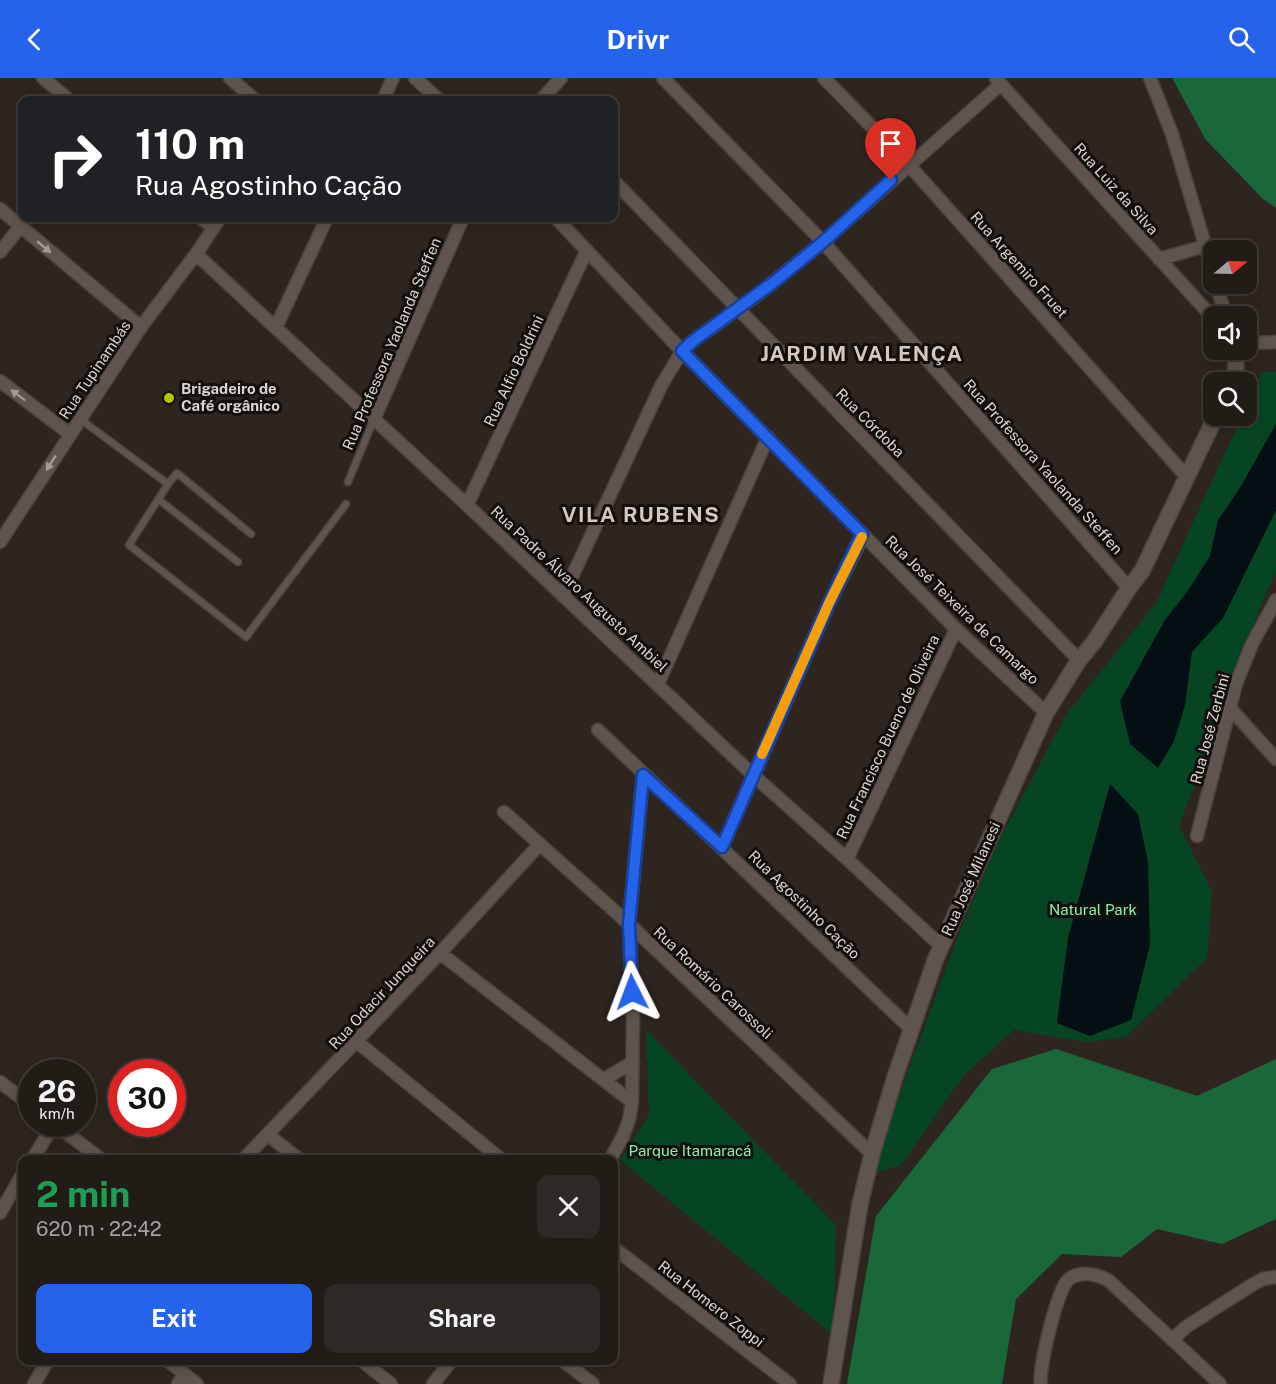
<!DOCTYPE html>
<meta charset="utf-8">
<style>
:root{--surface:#221c17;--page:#2e2924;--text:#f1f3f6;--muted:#a2a1a1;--line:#3f3a36;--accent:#2563eb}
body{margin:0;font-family:"Public Sans",sans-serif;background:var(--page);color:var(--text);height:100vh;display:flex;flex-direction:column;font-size:22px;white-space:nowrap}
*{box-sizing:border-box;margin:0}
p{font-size:20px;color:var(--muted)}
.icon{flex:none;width:33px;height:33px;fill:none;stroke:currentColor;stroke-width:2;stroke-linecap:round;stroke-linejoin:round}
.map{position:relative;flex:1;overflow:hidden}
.sheet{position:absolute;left:18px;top:1077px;width:600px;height:210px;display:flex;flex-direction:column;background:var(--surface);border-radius:12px;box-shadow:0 3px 15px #0003,0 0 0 2px var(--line)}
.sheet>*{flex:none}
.guide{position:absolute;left:18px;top:18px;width:600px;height:126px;border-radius:12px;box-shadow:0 3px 15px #0003,0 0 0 2px var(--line);background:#202124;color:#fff;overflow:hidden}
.needle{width:39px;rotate:71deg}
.tools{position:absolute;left:1203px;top:162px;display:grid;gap:12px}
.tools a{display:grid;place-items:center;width:54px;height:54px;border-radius:12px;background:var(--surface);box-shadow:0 3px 15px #0003,0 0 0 2px var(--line);font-size:30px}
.speed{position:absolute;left:18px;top:981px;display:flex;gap:12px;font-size:30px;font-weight:700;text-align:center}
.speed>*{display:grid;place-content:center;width:78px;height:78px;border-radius:50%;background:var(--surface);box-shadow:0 3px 15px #0003,0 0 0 2px var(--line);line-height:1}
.speed small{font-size:15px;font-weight:400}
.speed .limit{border:9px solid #d22;background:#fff;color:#111}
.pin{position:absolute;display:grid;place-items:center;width:51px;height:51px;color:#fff;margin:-62px -26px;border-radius:50% 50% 50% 0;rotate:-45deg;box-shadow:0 0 6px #0007}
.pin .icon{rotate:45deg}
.me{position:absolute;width:66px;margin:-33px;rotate:357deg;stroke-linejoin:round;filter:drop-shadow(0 0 4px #0008)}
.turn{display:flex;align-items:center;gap:21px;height:126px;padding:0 18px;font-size:27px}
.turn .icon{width:78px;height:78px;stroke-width:2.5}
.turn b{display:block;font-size:42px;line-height:51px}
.round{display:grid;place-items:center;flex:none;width:63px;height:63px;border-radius:12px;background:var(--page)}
.headline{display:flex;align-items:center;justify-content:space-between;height:102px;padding:0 18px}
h1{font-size:36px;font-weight:700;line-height:45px;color:#1e9e55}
.action{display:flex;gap:12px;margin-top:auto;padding:12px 18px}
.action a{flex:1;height:69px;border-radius:12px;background:var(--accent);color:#fff;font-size:24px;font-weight:700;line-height:69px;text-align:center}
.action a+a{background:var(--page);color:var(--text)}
header{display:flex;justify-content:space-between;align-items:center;height:78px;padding:0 18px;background:var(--accent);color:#fff;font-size:27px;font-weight:700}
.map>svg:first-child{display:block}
.green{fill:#064522}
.forest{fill:#1a6839}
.water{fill:#030f13}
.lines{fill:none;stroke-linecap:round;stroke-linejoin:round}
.service-casing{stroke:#49423c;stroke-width:9}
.minor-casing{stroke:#49423c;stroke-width:15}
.tertiary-casing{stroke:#49423c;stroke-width:18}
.service{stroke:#5f554e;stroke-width:6}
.minor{stroke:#5f554e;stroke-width:12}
.tertiary{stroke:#5f554e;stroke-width:15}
.oneway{fill:#a39b96}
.route-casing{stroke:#184099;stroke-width:15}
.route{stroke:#2563eb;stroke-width:10}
.slow{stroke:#f59e0b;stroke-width:10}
.poi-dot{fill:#afc503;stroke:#130f0c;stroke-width:2}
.labels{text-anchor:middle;stroke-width:6;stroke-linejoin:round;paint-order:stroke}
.street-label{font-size:15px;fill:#dbd5d0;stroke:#130f0c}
.poi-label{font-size:15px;font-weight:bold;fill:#dbd5d0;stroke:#130f0c;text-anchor:start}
.park-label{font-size:15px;fill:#8cf0aa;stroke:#130f0c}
.district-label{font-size:21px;font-weight:bold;letter-spacing:1.5px;fill:#d4c8bf;stroke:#130f0c}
</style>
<header><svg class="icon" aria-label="back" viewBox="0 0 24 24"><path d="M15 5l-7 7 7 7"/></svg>Drivr<svg class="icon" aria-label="search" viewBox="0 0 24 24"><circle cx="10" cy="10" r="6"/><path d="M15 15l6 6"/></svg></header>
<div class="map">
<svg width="1276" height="1306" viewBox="0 0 1276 1306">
<rect width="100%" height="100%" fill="#2e251f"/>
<!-- green -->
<path class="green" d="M1262,294h14v199l-11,24 -86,231 33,66 -5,66 -81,79 -40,5 -72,-12 -50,45 -63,90 -31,9 88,-238 37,-88 71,-133 90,-112 86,-187h4l1,-9z
M646,952l190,195 -3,110 -213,-175 29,-45z"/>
<!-- forest -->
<path class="forest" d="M1172,0h104v130l-13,-9 -57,-59z
M1056,971l141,47 79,-37v160l-54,25 -65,-15 -36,28 -59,-3 -46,45 -14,85h-155l29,-168 116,-147z"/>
<!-- water -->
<path class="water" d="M1276,346v86l-53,108 -31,34 -7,53 -11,36 -16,27 -28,-24 -10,-43 45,-81 22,-28 23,-36 8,-36 22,-32z
M1110,706l28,30 10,48 2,83 -19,75 -41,16 -33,-13 11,-85z"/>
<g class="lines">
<defs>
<path id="service" d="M80,341l88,65 -39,61 117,92 100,-133
M348,404l26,-63
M168,406l9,-11 74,61
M158,421l80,63"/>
<path id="minor" d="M43,0l26,22
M230,0l25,22
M415,0l24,22
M663,0l160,164 306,346
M824,0l84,86 278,312
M1150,0l22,56 42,141
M996,1l218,240
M383,22l10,-22
M541,22l20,-22
M614,103l465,479
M0,131l141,118
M201,140l12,10
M556,140l126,133 274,278 90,84
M0,174l20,-25
M196,176l271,251 286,270 94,84 94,87
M1159,181l46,-13
M1216,206l10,32
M276,249l51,-109
M1246,265l30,-1
M0,303l70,53
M374,341l89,-201
M467,427l120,-255
M0,464l141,-215 55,-73 24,-36
M563,518l98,-210 21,-35 11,-10 63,-45 67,-54 178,-158
M658,606l110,-247
M1229,629l47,52
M598,652l313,299
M504,734l125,112 243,230
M1197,758l39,-152 16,-40 24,-44
M722,769l108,-246 28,-55 4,-12
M847,781l109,-230
M440,875l192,149
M356,963l146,119
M603,1002l30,-18
M0,1004l32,24
M55,1046l47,36
M268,1057l32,25
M32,1082l22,-36
M243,1082l197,-207 100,-109
M610,1082l13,-24 6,-16 3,-18 1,-88 -4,-90 14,-149
M0,1135l22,-38
M614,1170l176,136
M1172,1262l14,-13 69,-44 8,-4 13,-2
M167,1282l30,24
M361,1282l30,24
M562,1282l31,24
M34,1306l14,-24
M178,1306l6,-10
M433,1306l19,-24
M1041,1306c-3,-14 16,-94 27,-104 11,-10 28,-6 40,0l112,104"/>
<path id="tertiary" d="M1233,304l3,-13 -1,-19
M831,1306l29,-180 12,-50 23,-77 41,-119 110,-245 33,-53 15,-18 35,-54 13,-17 74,-155"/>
</defs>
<!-- service casing -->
<use href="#service" class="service-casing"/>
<!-- minor casing -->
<use href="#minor" class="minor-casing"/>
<!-- tertiary casing -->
<use href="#tertiary" class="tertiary-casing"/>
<!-- service -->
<use href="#service" class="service"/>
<!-- minor -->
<use href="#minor" class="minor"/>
<!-- tertiary -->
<use href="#tertiary" class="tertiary"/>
</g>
<!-- one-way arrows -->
<defs><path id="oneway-solid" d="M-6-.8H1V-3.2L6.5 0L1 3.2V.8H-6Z" transform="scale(1.5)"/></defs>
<g class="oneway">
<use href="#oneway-solid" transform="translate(44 169) rotate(40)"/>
<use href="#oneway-solid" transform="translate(18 317) rotate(-143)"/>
<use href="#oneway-solid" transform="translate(51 385) rotate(123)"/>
</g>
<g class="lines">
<defs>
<path id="route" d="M632,914l-3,-68 14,-149 79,72 108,-246 32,-67 -180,-183 11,-10 81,-59 49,-40 68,-62"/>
</defs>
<!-- route casing -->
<use href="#route" class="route-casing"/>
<!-- route -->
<use href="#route" class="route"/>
<!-- slow -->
<path class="slow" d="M762,676l68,-153 32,-64"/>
</g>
<!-- markers -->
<circle class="poi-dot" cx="169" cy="320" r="6"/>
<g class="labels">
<!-- street labels -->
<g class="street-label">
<text transform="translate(1116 111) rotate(48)" y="5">Rua Luiz da Silva</text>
<text transform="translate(1019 187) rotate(48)" y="5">Rua Argemiro Fruet</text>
<text transform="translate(392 266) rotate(-67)" y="5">Rua Professora Yaolanda Steffen</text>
<text transform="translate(95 292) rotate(-56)" y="5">Rua Tupinambás</text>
<text transform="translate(514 293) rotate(-65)" y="5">Rua Alfio Boldrini</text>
<text transform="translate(870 345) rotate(45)" y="5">Rua Córdoba</text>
<text transform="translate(1043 389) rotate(48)" y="5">Rua Professora Yaolanda Steffen</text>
<text transform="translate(579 511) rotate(43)" y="5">Rua Padre Álvaro Augusto Ambiel</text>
<text transform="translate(962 532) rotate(44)" y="5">Rua José Teixeira de Camargo</text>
<text transform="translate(1210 651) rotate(-75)" y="5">Rua José Zerbini</text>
<text transform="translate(888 659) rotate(-65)" y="5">Rua Francisco Bueno de Oliveira</text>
<text transform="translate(971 801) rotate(-66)" y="5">Rua José Milanesi</text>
<text transform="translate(804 827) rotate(44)" y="5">Rua Agostinho Cação</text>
<text transform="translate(713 905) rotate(43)" y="5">Rua Romário Carossoli</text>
<text transform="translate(382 915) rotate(-47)" y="5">Rua Odacir Junqueira</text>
<text transform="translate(711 1226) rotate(38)" y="5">Rua Homero Zoppi</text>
</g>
<!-- poi labels -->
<g class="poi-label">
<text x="181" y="316">Brigadeiro de<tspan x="181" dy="17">Café orgânico</tspan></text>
</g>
<!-- park labels -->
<g class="park-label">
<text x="1093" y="837">Natural Park</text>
<text x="690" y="1078">Parque Itamaracá</text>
</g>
<!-- district labels -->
<g class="district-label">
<text x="862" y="283">JARDIM VALENÇA</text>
<text x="641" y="444">VILA RUBENS</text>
</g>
</g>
</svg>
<div class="tools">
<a><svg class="needle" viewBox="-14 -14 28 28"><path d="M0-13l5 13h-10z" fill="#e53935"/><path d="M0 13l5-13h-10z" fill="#a2a1a1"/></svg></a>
<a><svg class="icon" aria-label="sound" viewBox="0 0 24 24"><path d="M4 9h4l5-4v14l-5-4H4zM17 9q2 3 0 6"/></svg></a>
<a><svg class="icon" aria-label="search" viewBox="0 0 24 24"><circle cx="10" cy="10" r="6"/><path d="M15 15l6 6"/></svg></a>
</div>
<div class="speed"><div>26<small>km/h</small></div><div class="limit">30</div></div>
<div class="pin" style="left:891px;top:102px;background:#d93025"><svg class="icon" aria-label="arrive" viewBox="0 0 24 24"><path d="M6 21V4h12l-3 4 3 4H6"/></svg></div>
<svg class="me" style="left:632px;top:914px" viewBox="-20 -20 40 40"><path d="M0-17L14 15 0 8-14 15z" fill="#2563eb" stroke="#fff" stroke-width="4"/></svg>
<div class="guide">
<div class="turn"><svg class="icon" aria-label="right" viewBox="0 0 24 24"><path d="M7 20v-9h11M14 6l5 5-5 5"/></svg><div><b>110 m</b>Rua Agostinho Cação</div></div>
</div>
<section class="sheet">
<div class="headline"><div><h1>2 min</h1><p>620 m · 22:42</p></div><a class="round"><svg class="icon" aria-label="close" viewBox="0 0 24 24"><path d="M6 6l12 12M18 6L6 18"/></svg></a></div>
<div class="action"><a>Exit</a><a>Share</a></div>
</section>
</div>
